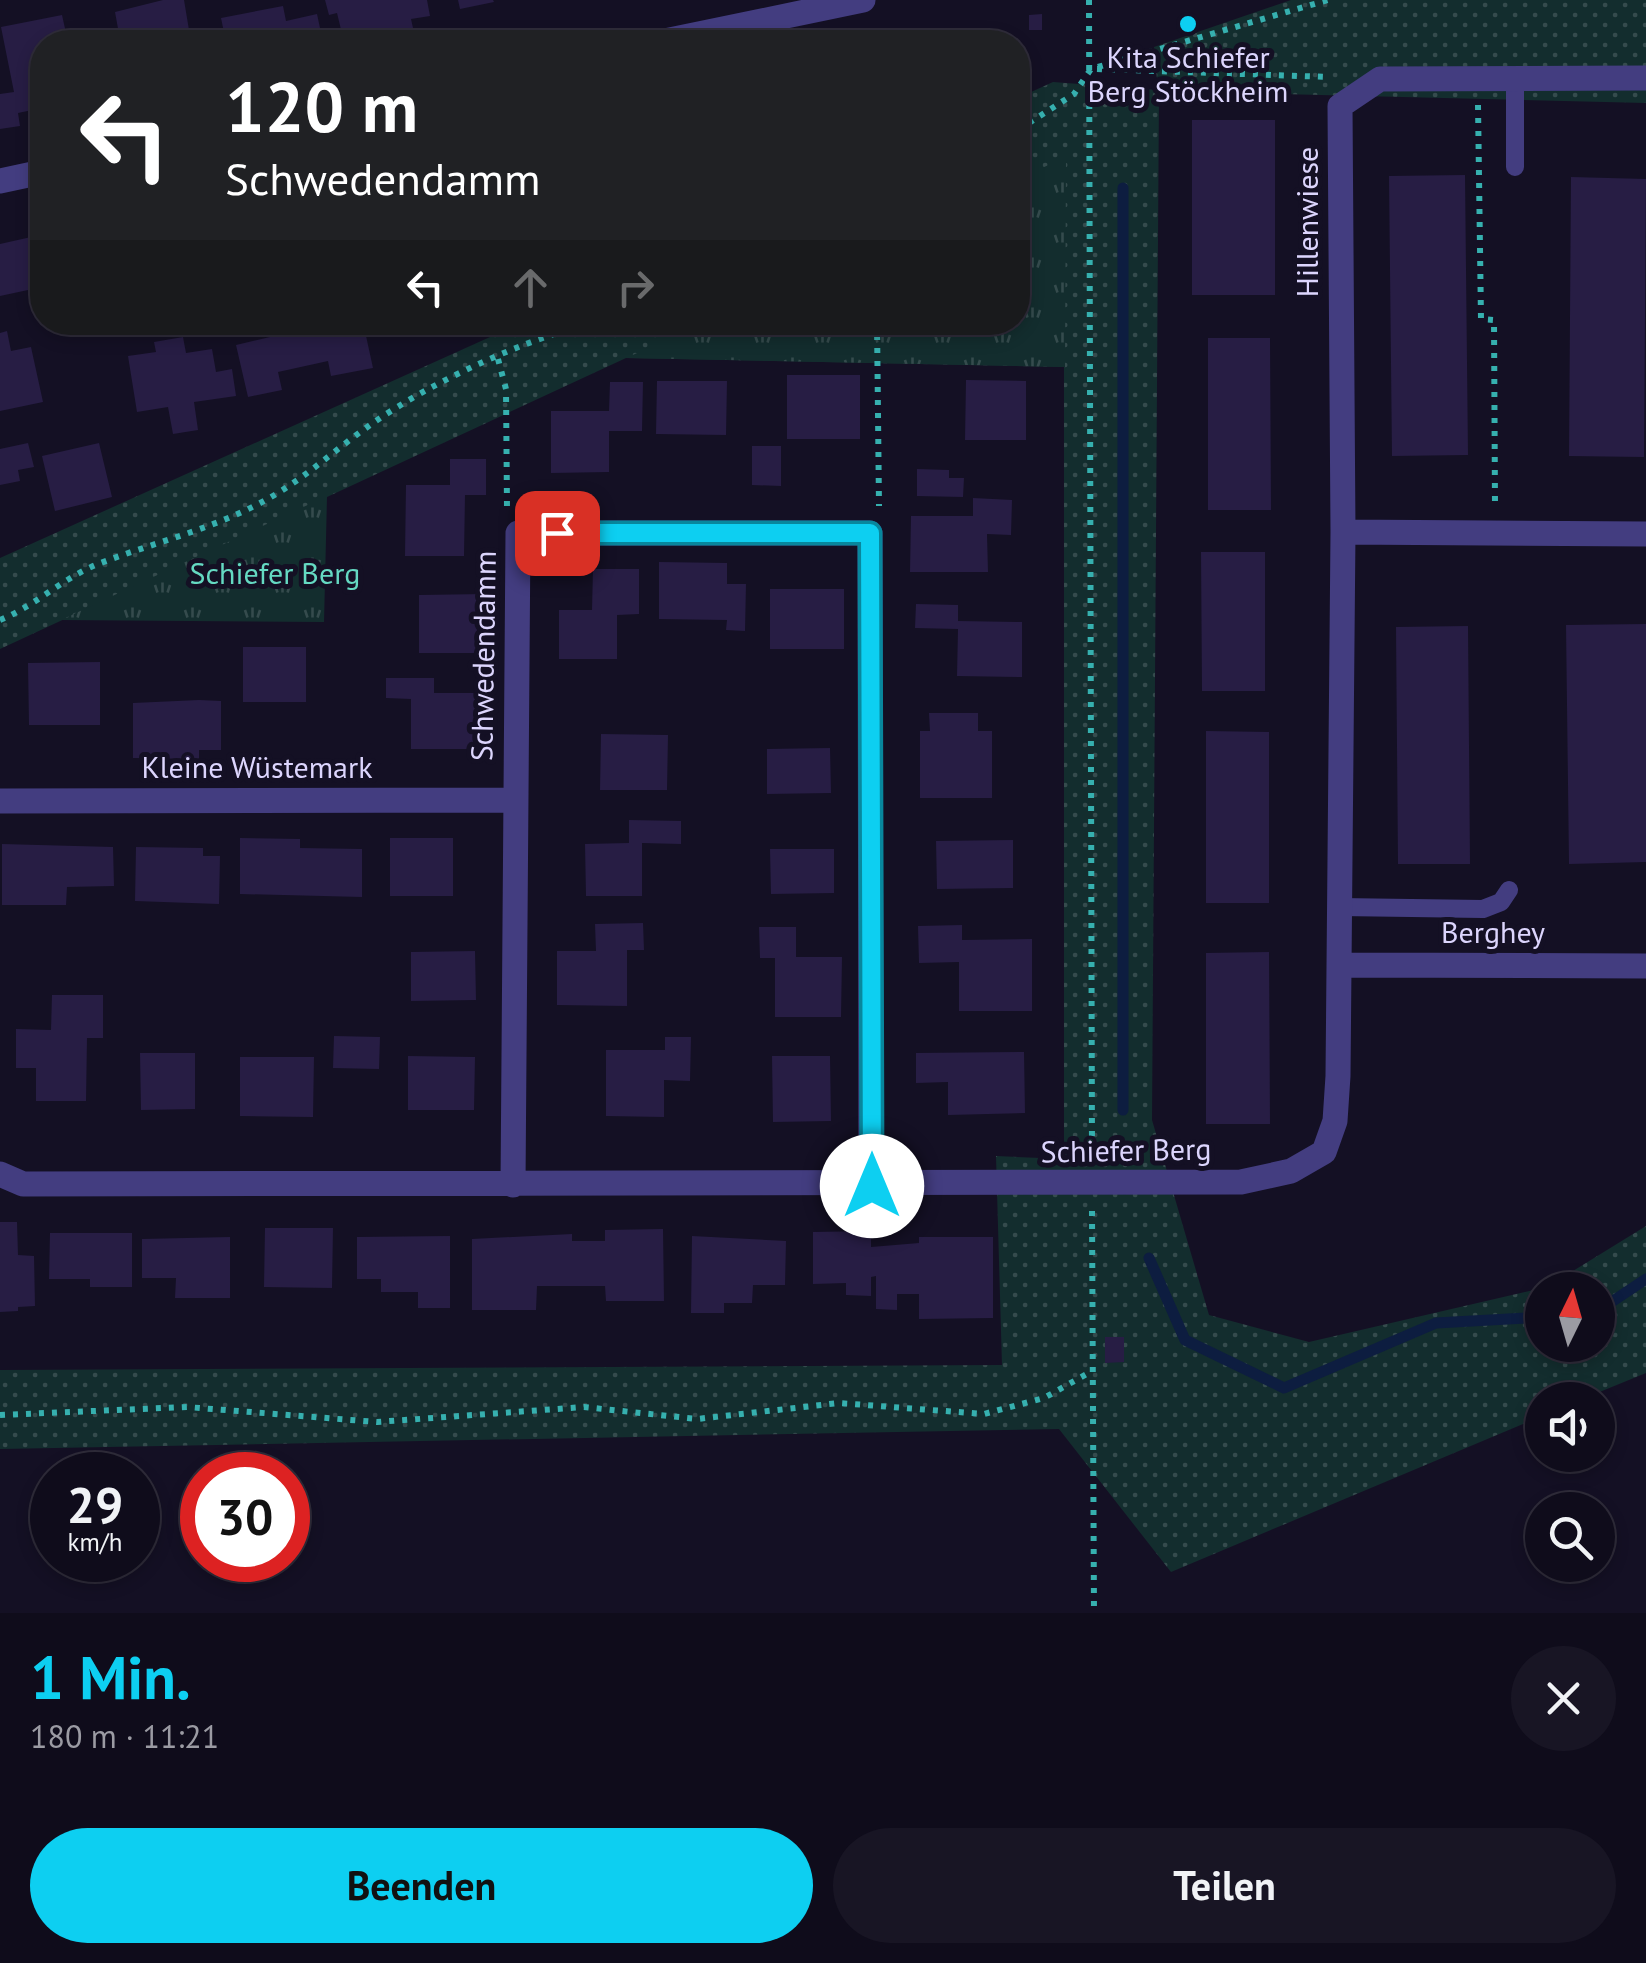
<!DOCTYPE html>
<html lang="de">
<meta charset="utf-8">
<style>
:root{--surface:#0f0c1b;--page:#181524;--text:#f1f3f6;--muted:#9b9ba3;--line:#2f2c3a;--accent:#0dcff1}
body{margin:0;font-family:"PT Sans",sans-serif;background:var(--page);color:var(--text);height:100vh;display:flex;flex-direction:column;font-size:38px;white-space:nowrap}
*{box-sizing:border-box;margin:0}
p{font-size:32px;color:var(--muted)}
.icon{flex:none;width:55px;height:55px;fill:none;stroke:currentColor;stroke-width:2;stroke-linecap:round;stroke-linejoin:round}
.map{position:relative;height:1613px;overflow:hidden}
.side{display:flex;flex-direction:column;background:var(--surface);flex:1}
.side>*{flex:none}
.guide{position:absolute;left:30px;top:30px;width:1000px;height:305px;border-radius:40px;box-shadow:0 5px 15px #0003,0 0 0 2px var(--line);background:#202124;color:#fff;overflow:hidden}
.needle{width:65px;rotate:5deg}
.tools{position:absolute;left:1525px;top:1272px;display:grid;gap:20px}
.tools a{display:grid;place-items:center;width:90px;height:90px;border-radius:50%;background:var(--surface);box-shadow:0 5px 15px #0003,0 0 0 2px var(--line);font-size:50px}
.speed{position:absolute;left:30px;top:1452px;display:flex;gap:20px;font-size:50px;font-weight:700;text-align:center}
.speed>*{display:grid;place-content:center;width:130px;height:130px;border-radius:50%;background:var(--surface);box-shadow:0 5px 15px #0003,0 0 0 2px var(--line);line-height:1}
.speed small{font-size:25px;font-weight:400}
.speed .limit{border:15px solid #d22;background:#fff;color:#111}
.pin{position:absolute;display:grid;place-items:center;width:85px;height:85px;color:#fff;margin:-42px;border-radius:20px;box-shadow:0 5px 15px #0006}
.me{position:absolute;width:110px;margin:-55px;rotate:0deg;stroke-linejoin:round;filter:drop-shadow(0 0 8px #0008)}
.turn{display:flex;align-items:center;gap:35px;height:210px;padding:0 30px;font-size:45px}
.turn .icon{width:130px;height:130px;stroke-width:2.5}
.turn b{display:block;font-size:70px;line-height:85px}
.lanes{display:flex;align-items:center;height:95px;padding:0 30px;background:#0003;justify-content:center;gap:50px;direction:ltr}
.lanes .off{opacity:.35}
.round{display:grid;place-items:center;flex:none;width:105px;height:105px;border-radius:52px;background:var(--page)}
.overview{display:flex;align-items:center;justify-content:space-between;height:170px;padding:0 30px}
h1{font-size:60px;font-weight:600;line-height:75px;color:var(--accent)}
.button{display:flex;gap:20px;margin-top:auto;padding:20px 30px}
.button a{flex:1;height:115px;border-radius:60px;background:var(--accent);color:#111;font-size:40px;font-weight:600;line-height:115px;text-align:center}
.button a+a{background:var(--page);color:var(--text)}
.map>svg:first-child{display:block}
.grass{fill:url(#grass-dots);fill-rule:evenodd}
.park{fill:url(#park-tufts)}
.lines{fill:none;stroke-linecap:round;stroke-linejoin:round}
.stream{stroke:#0d1d40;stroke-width:11}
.building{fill:#271d44}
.path{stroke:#36b0af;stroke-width:6;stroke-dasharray:5 8;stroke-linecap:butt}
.lane{stroke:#433d80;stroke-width:18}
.street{stroke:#433d80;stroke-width:25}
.route-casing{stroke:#08879d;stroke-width:25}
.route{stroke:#0dcff1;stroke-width:18}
.poi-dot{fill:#0dcff1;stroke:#141024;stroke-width:4}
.labels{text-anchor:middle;stroke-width:10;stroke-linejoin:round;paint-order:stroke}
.poi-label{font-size:30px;fill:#dcd5fd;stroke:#141024}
.street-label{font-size:30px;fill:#dcd5fd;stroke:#141024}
.park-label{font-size:30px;fill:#65d9c2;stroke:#141024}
</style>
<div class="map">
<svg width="1646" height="1613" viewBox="0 0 1646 1613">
<defs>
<pattern id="grass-dots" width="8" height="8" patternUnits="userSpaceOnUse" patternTransform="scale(2.5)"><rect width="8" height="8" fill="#132d2e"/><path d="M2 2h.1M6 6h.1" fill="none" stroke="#354b4d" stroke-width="1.8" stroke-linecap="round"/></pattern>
<pattern id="park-tufts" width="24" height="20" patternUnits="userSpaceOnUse" patternTransform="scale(2.5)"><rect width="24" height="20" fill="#132d2e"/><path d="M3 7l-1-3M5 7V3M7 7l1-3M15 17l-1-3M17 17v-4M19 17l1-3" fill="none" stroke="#354b4d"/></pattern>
</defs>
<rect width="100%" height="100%" fill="#141024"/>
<!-- grass -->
<path class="grass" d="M1291,0h355v103l-487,-12 -7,1029 57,195 100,27 238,-55 99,-61v147l-66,27h-38v16l-371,156 -112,-143 -1059,20v-79l1002,-5 -6,-209 68,3v-792l-438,-9 -626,291v-91l521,-235 497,-1v-224l35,-16 105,8 -4,-43zM1542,1290h56v55h-56z"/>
<!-- park -->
<path class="park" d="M1066,157l-1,210 -439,-9 78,-35 314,-1v-143z
M327,496l-3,126 -263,-2z"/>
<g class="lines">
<!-- stream -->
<path class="stream" d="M1123,1110v-922
M1149,1258l36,82 99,48 152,-65 106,-6
M1598,1311l48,-32"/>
</g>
<!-- building -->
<path class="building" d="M163,0h21l5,30 -19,3 2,9h-66l-1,-5 14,-3 -4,-22z
M325,0h102l3,16 -19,3 2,9 -69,14 -7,-29 -8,2z
M458,0h35l1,2 -34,7z
M283,6l3,15 31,-7 6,28h-97l-5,-24z
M1042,14v16h-13v-15z
M62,15l6,27h-26v66l-24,5 2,13 -20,3v-35l14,-2 -13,-65z
M987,33l2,9h-38v-1z
M1192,120h83v175h-83z
M1465,175l3,280 -76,1 -3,-280z
M1571,177l75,2 -2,278 -75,-1z
M40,235l2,52 -42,9v-52z
M288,322h75l10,46 -42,8 -3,-15 -50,11 4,18 -34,7 -12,-52 34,-8 -2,-10z
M7,331l4,20 20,-4 12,55 -43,9v-78z
M183,337l3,16 26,-4 4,23 16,-3 4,27 -42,6 4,28 -25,4 -5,-27 -31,5 -9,-56 28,-4 -2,-10z
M1208,338h62l1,172h-63z
M787,375h73v64h-73z
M966,380l60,1v59h-61z
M657,381h70l-1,54 -70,-1z
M610,382h33l-1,49h-33v41l-58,1v-62h58z
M28,443l6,24 -16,3 2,11 -20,4v-36z
M99,443l13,54 -57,14 -13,-55z
M752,446h29v40l-29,-1z
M450,459h36v36h-21l-1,61h-59l1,-71h44z
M917,469l32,1v8h15l-1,19 -46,-1z
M973,498l39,2 -1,35 -24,-1 1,38h-78l1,-56h62z
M1201,552h64v139h-63z
M659,562l68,1v21h19l-1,47 -19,-1 1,-10 -68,-1z
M593,569h46v45l-22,1v44h-58v-49h33z
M770,589h74v60h-74z
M486,594v59h-67v-58z
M916,604l42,1v16l64,1v55l-65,-1 1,-47 -43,-1z
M1646,624v238l-77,2 -3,-239z
M1468,626l2,238h-72l-2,-237z
M243,647h63v55h-63z
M100,662v63h-71l-1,-62z
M386,678h48v15h41v56h-64v-50l-25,-1z
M199,700l22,1v49h-22v9l-66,-1v-55z
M929,713h49v18h14v67h-72v-67h10z
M1206,731l63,1v171h-63z
M601,734l67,1 -1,55h-67z
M830,748l1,45 -64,1v-45z
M629,820l52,1v23l-39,-1v53h-56l-1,-52 44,-1z
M240,838l60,1v9l62,1v48l-122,-3z
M390,838h63v58h-63z
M1013,840v48l-76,1 -1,-48z
M2,844l111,3 1,39 -47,1 -1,18h-64z
M136,847l67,1v8h17l-1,48 -84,-3z
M770,849h64v44l-63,1z
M643,923l1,27h-17v56l-70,-1v-54h39l-1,-27z
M962,925v15l70,-1v72h-73v-49l-40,1 -1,-37z
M759,927h37v30h46l-1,60h-66v-59h-15z
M475,951l1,49 -65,1v-49z
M1269,952l1,172h-64v-171z
M52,995h51v43h-16l-1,63h-50v-33h-20v-39l35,1z
M334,1036l46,1 -1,32 -46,-1z
M665,1037h26l-1,44 -26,-1v37l-58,-1v-66h59z
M1024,1052l1,61 -77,2v-33l-32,1v-30z
M140,1053h55v56l-54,1z
M408,1056l67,1 -1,53h-66z
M772,1056h58l1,65 -58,1z
M240,1057h74l-1,60 -73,-1z
M0,1222h17l1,33 16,1 1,50 -17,1v4l-18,1z
M265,1228h68l-1,60 -68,-1z
M663,1229l1,72h-58l-1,-15h-68l-1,24h-64v-71l100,-5v7h33v-11z
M871,1231v16l48,-4v-6h74v81l-74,1v-25h-22v16l-21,-1v-33l-5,1v19l-25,-1v-12l-33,1v-52z
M50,1233h82v54h-42v-8h-41z
M450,1236v72h-32v-16h-37v-13h-24v-42z
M692,1236l94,5 -1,44h-32l-1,18h-28v10h-33z
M230,1237v61h-55l1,-20h-34v-39z
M1105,1337h19v25l-19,1z"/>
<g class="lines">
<!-- path -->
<path class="path" d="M1089,0l3,1154
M1097,69l232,8
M1478,105l3,214 13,1 1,185
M1018,130l56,-36 17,-25 237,-69
M877,322l2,184
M498,359l8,30 1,118
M0,620c35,-14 63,-42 98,-56 62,-24 126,-37 183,-73 32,-20 60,-46 92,-68 60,-42 149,-82 220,-101
M1092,1211l2,402
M0,1415l187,-8 190,15 207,-15 113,12 142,-16 145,11 60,-16 48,-27"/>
<!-- lane -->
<path class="lane" d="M1515,79v88
M1339,907l144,2 18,-7 8,-12"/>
<!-- street -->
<path class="street" d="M660,42l203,-42
M0,181l42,-9
M1343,532l-3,-426 40,-27 266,-1
M0,801l515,-1
M1341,965l305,1
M0,1174l23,10 1218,-2 50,-11 33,-19 11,-31 3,-45 5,-544 303,2
M513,1185l5,-652h352l1,653"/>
</g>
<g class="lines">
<defs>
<path id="route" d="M557,533h313l2,653"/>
</defs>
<!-- route casing -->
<use href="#route" class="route-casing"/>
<!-- route -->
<use href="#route" class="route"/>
</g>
<!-- markers -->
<circle class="poi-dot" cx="1188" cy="24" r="10"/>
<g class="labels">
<!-- poi labels -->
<g class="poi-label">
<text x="1188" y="68">Kita Schiefer<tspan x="1188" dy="34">Berg Stöckheim</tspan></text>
</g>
<!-- street labels -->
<g class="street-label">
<text transform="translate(1308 222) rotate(-90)" y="10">Hillenwiese</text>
<text transform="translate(484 656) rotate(-89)" y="10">Schwedendamm</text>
<text x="257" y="778">Kleine Wüstemark</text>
<text x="1493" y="943">Berghey</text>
<text transform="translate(1126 1151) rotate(-1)" y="10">Schiefer Berg</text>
</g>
<!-- park labels -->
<g class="park-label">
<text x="275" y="584">Schiefer Berg</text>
</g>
</g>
</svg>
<div class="tools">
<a><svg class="needle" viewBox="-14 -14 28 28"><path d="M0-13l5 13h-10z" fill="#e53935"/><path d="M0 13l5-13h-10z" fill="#9b9ba3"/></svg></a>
<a><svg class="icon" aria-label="sound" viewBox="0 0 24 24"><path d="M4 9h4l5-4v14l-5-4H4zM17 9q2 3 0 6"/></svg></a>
<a><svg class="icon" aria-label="search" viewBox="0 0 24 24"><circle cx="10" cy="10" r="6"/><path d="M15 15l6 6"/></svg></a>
</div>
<div class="speed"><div>29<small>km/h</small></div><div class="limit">30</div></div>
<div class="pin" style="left:557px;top:533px;background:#d93025"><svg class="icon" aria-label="arrive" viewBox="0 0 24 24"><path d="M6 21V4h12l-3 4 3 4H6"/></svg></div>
<svg class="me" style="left:872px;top:1186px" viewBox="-20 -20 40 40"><circle r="19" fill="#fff"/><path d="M0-13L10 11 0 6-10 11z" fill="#0dcff1"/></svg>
<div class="guide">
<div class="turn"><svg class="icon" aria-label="left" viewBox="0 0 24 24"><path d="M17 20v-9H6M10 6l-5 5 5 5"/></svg><div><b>120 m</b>Schwedendamm</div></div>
<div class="lanes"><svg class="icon" aria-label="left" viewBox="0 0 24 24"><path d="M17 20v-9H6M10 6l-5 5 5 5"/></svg><svg class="icon off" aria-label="ahead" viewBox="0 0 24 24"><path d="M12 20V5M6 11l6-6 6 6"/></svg><svg class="icon off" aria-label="right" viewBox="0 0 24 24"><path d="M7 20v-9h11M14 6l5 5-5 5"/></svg></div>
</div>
</div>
<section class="side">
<div class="overview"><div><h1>1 Min.</h1><p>180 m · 11:21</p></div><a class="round"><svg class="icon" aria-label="close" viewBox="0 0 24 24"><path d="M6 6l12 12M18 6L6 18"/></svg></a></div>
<div class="button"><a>Beenden</a><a>Teilen</a></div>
</section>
